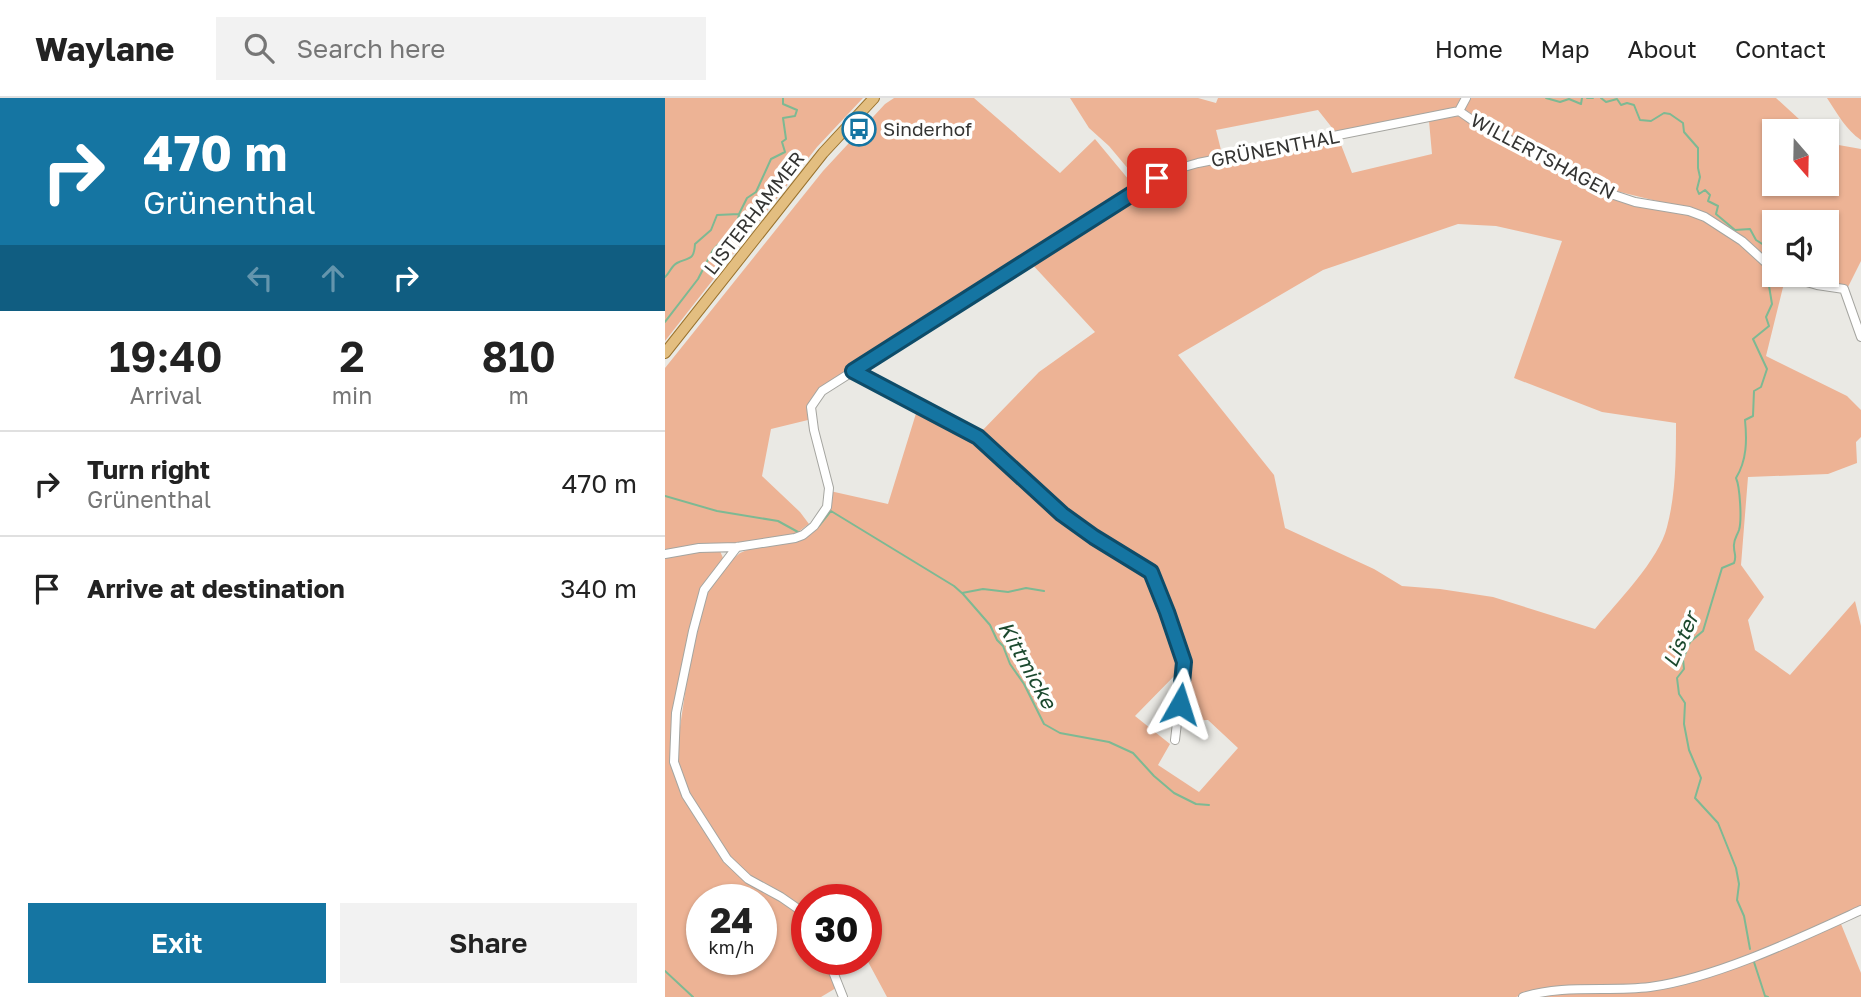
<!DOCTYPE html>
<meta charset="utf-8">
<style>
:root{--surface:#fff;--page:#f2f2f2;--text:#222;--muted:#767676;--line:#e0e0e0;--accent:#1575a2}
body{margin:0;font-family:"Golos Text",sans-serif;background:var(--page);color:var(--text);height:100vh;display:flex;flex-direction:column;font-size:26px;white-space:nowrap}
*{box-sizing:border-box;margin:0}
p{font-size:23px;color:var(--muted)}
.icon{flex:none;width:38px;height:38px;fill:none;stroke:currentColor;stroke-width:2;stroke-linecap:round;stroke-linejoin:round}
.map{position:relative;flex:1;overflow:hidden}
.drawer{display:flex;flex-direction:column;background:var(--surface);width:665px}
.drawer>*{flex:none}
.top-card{background:#1575a2;color:#fff;overflow:hidden}
.needle{width:46px;rotate:160deg}
.tools{position:absolute;left:1097px;top:21px;display:grid;gap:14px}
.tools a{display:grid;place-items:center;width:77px;height:77px;border-radius:0px;background:var(--surface);box-shadow:0 2px 5px #0004;font-size:35px}
.speed{position:absolute;left:21px;top:786px;display:flex;gap:14px;font-size:35px;font-weight:700;text-align:center}
.speed>*{display:grid;place-content:center;width:91px;height:91px;border-radius:50%;background:var(--surface);box-shadow:0 2px 5px #0004;line-height:1}
.speed small{font-size:18px;font-weight:400}
.speed .limit{border:10px solid #d22;background:#fff;color:#111}
.pin{position:absolute;display:grid;place-items:center;width:60px;height:60px;color:#fff;margin:-30px;border-radius:14px;box-shadow:0 4px 10px #0006}
.me{position:absolute;width:77px;margin:-38px;rotate:6deg;stroke-linejoin:round;filter:drop-shadow(0 0 5px #0008)}
.turn{display:flex;align-items:center;gap:24px;height:147px;padding:0 28px;font-size:32px}
.turn .icon{width:91px;height:91px;stroke-width:2.5}
.turn b{display:block;font-size:49px;line-height:60px}
.lanes{display:flex;align-items:center;height:66px;padding:0 28px;background:#0003;justify-content:center;gap:35px;direction:ltr}
.lanes .off{opacity:.35}
.eta{display:flex;justify-content:space-evenly;align-items:center;height:119px;text-align:center}
.eta b{font-size:42px;font-weight:600;line-height:49px}
.button{display:flex;gap:14px;margin-top:auto;padding:14px 28px}
.button a{flex:1;height:80px;border-radius:0px;background:var(--accent);color:#fff;font-size:28px;font-weight:600;line-height:80px;text-align:center}
.button a+a{background:var(--page);color:var(--text)}
ul{padding:0;list-style:none}
li{display:flex;align-items:center;gap:21px;height:105px;padding:0 28px;border-top:2px solid var(--line)}
li div{flex:1}
li b{display:block;font-size:26px}
li em{font-style:normal}
header{display:flex;align-items:center;gap:42px;box-sizing:border-box;height:98px;padding:0 35px;background:var(--surface);border-bottom:2px solid var(--line)}
header strong{font-size:33px}
nav{display:flex;gap:38px;margin-inline-start:auto;font-size:24px}
.search{width:490px;height:63px;background:var(--page);display:flex;align-items:center;gap:18px;box-sizing:border-box;padding:0 24px;border-radius:0px;color:var(--muted);font-size:26px}
main{display:flex;flex:1;min-height:0}
.map>svg:first-child{display:block}
.green{fill:#edb395;fill-rule:evenodd}
.lines{fill:none;stroke-linecap:round;stroke-linejoin:round}
.stream{stroke:#7db993;stroke-width:2}
.minor-casing{stroke:#a5a5a0;stroke-width:10}
.major-casing{stroke:#99722d;stroke-width:12}
.minor{stroke:#fff;stroke-width:8}
.major{stroke:#e3be80;stroke-width:10}
.route-casing{stroke:#0e4c69;stroke-width:18}
.route{stroke:#1575a2;stroke-width:12}
.labels{text-anchor:middle;stroke-width:7;stroke-linejoin:round;paint-order:stroke}
.poi-label{font-size:19px;fill:#343432;stroke:#fffffe;text-anchor:start}
.street-label{font-size:19px;fill:#343432;stroke:#fffffe}
.water-label{font-size:21px;font-style:italic;fill:#1b492e;stroke:#fffffe}
</style>
<header>
<strong>Waylane</strong>
<div class="search"><svg class="icon" aria-label="search" viewBox="0 0 24 24"><circle cx="10" cy="10" r="6"/><path d="M15 15l6 6"/></svg>Search here</div>
<nav><a>Home</a><a>Map</a><a>About</a><a>Contact</a></nav>
</header>
<main>
<section class="drawer">
<div class="top-card">
<div class="turn"><svg class="icon" aria-label="right" viewBox="0 0 24 24"><path d="M7 20v-9h11M14 6l5 5-5 5"/></svg><div><b>470 m</b>Grünenthal</div></div>
<div class="lanes"><svg class="icon off" aria-label="left" viewBox="0 0 24 24"><path d="M17 20v-9H6M10 6l-5 5 5 5"/></svg><svg class="icon off" aria-label="ahead" viewBox="0 0 24 24"><path d="M12 20V5M6 11l6-6 6 6"/></svg><svg class="icon" aria-label="right" viewBox="0 0 24 24"><path d="M7 20v-9h11M14 6l5 5-5 5"/></svg></div>
</div>
<div class="eta">
<div><b>19:40</b><p>Arrival</p></div>
<div><b>2</b><p>min</p></div>
<div><b>810</b><p>m</p></div>
</div>
<ul>
<li><svg class="icon" aria-label="right" viewBox="0 0 24 24"><path d="M7 20v-9h11M14 6l5 5-5 5"/></svg><div><b>Turn right</b><p>Grünenthal</p></div><em>470 m</em></li>
<li><svg class="icon" aria-label="arrive" viewBox="0 0 24 24"><path d="M6 21V4h12l-3 4 3 4H6"/></svg><div><b>Arrive at destination</b></div><em>340 m</em></li>
</ul>
<div class="button"><a>Exit</a><a>Share</a></div>
</section>
<div class="map">
<svg width="1196" height="899" viewBox="0 0 1196 899">
<rect width="100%" height="100%" fill="#eae9e4"/>
<!-- green -->
<path class="green" d="M0,0h198l-46,49 -152,194z
M229,0h80l86,75 35,-34 39,47 -314,204 -11,14 -1,16 -37,9 -9,47 38,36 9,12 -15,11 -57,8 -36,2 -36,6v-183l158,-197 62,-67z
M405,0h128l18,5 2,-5h246l-6,11 -121,25 -19,-24 -102,20 6,24 -49,12 -33,17 -31,-37 -20,-18z
M805,0h306l36,33h-37v53h52v-44l6,4 28,5v112l-13,26 -52,-12h31v-53h-52v53h11l-20,81 81,40 14,14v27l-5,5 1,21 -29,11 -80,3 -7,88 23,32 -16,23 7,30 35,25 65,-74 6,25v281l-52,24 -101,39 -56,14 -127,10 -9,3h-629l-21,-39v-58h-59v13l-58,-35 -21,-20 -39,-64 -14,-33 19,-129 14,-42 12,-20 20,-17 14,-6 49,-9 13,-8 14,-21v-18l58,13 30,-97 58,30 84,79 87,58 8,12 26,73v10l-46,47 35,28 -12,21 41,27 39,-44 -30,-28 -28,1 5,-55 -35,-97 -25,-15 -61,-42 -86,-77 61,-63 56,-40 -65,-70 143,-89 165,-36 14,36 80,-19 -3,-33 29,-5 82,40 70,39 79,14 -77,-19 -134,-72 -14,-9zM793,126l38,2 66,15 -48,137 88,34 74,11c0,34 0,70 -9,104 -8,33 -50,75 -72,102l-102,-32 -53,-8 -38,-3 -28,-17 -89,-41 -11,-53 -96,-120 145,-85z
M1162,0h34v42c-15,-10 -24,-27 -34,-42z
M55,453l3,7 -21,30 -32,175 56,96 81,59v41h19l10,29 -15,9h-156v-439l34,-6zM37,802h59v59h-59z
M1176,826l20,49v24h-326l18,-4 99,-4 136,-43z"/>
<g class="lines">
<!-- stream -->
<path class="stream" d="M881,0l14,4 9,-3 12,5 1,-6
M922,0h6
M936,0l5,4 11,-3 4,6 6,-2 7,2 6,15 11,1 13,-8 6,1 13,9 1,9 14,16v20l2,9 -3,12 2,5 6,-4 5,5 -2,6 10,5 -2,8 19,16 15,-1 6,11 11,7 8,-3
M0,179c5,-4 6,-11 12,-14 12,-6 17,-2 18,-19l16,-14 6,-15 22,-1 8,-16 9,-6 15,-33 14,-7 -3,-10 4,-3 -3,-21 12,-2 2,-6 -14,-6v-6
M0,224l33,-43 15,-29 23,-24 3,-11
M0,398l52,15 61,10 20,11
M154,428l12,-15 123,75 9,8 27,31 7,15 6,6 7,18 14,20 20,40 16,9 49,9 24,11 21,23 20,17 22,11 13,1
M297,495l21,-4 25,3 18,-4 18,3
M1085,851l-6,-33 -7,-16 2,-16 -3,-16 -18,-45 -23,-25 6,-20 -12,-28 -5,-26 1,-21 -6,-9 -2,-16 7,-9 -1,-10 7,-17 13,-11 19,-63 12,-5c3,-7 0,-9 0,-16 -1,-7 3,-11 5,-17 3,-10 1,-43 -3,-52 11,-18 11,-38 9,-58l8,-4 1,-25 7,-4 6,-18 -14,-30 16,-13 -3,-9 6,-13 -3,-18 9,-8
M1089,864l11,34 3,1
M0,873l28,26"/>
<defs>
<path id="minor" d="M794,13l13,9 142,75 21,7 54,9 16,6 37,24 33,30
M794,13l7,-13
M1117,177l35,10 27,4 17,48
M188,273l125,66 84,77 32,23 57,35 16,40 17,50 -9,78
M72,449l-33,43 -11,41 -17,82 -2,49 12,33 41,64 21,20 33,18 26,18
M0,456l34,-6 38,-1 58,-9 8,-3 11,-9 13,-19 2,-19 -15,-58 -3,-23 11,-16 306,-194c21,-18 44,-27 70,-34l261,-52
M163,861l15,38
M858,899c41,-13 85,-5 127,-10 66,-9 150,-49 211,-77"/>
<path id="major" d="M0,255l158,-200 51,-55"/>
</defs>
<!-- minor casing -->
<use href="#minor" class="minor-casing"/>
<!-- major casing -->
<use href="#major" class="major-casing"/>
<!-- minor -->
<use href="#minor" class="minor"/>
<!-- major -->
<use href="#major" class="major"/>
</g>
<g class="lines">
<defs>
<path id="route" d="M492,80l-304,193 125,66 84,77 32,23 57,35 16,40 17,50 -4,42"/>
</defs>
<!-- route casing -->
<use href="#route" class="route-casing"/>
<!-- route -->
<use href="#route" class="route"/>
</g>
<!-- icons -->
<defs>
<symbol id="bus-ring" viewBox="-11 -11 22 22"><circle r="9.5" fill="#fffffe" stroke="#1575a2" stroke-width="1.5"/><path d="M-5-6H5V4H4V6H2V4H-2V6H-4V4H-5ZM-3.5-4V0h7V-4ZM-3.5 1.2v1.5H-2V1.2ZM2 1.2v1.5H3.5V1.2Z" fill="#1575a2"/></symbol>
</defs>
<g fill-rule="evenodd">
<use href="#bus-ring" x="175" y="12" width="38" height="38"/>
</g>
<g class="labels">
<!-- poi labels -->
<g class="poi-label">
<text x="218" y="38">Sinderhof</text>
</g>
<!-- street labels -->
<g class="street-label">
<text transform="translate(610 50) rotate(-11)" y="7">GRÜNENTHAL</text>
<text transform="translate(878 58) rotate(28)" y="7">WILLERTSHAGEN</text>
<text transform="translate(89 115) rotate(-52)" y="7">LISTERHAMMER</text>
</g>
<!-- water labels -->
<g class="water-label">
<text transform="translate(1016 542) rotate(-66)" y="7">Lister</text>
<text transform="translate(362 567) rotate(61)" y="7">Kittmicke</text>
</g>
</g>
</svg>
<div class="tools">
<a><svg class="needle" viewBox="-14 -14 28 28"><path d="M0-13l5 13h-10z" fill="#e53935"/><path d="M0 13l5-13h-10z" fill="#767676"/></svg></a>
<a><svg class="icon" aria-label="sound" viewBox="0 0 24 24"><path d="M4 9h4l5-4v14l-5-4H4zM17 9q2 3 0 6"/></svg></a>
</div>
<div class="speed"><div>24<small>km/h</small></div><div class="limit">30</div></div>
<div class="pin" style="left:492px;top:80px;background:#d93025"><svg class="icon" aria-label="arrive" viewBox="0 0 24 24"><path d="M6 21V4h12l-3 4 3 4H6"/></svg></div>
<svg class="me" style="left:515px;top:606px" viewBox="-20 -20 40 40"><path d="M0-17L14 15 0 8-14 15z" fill="#1575a2" stroke="#fff" stroke-width="4"/></svg>
</div>
</main>
